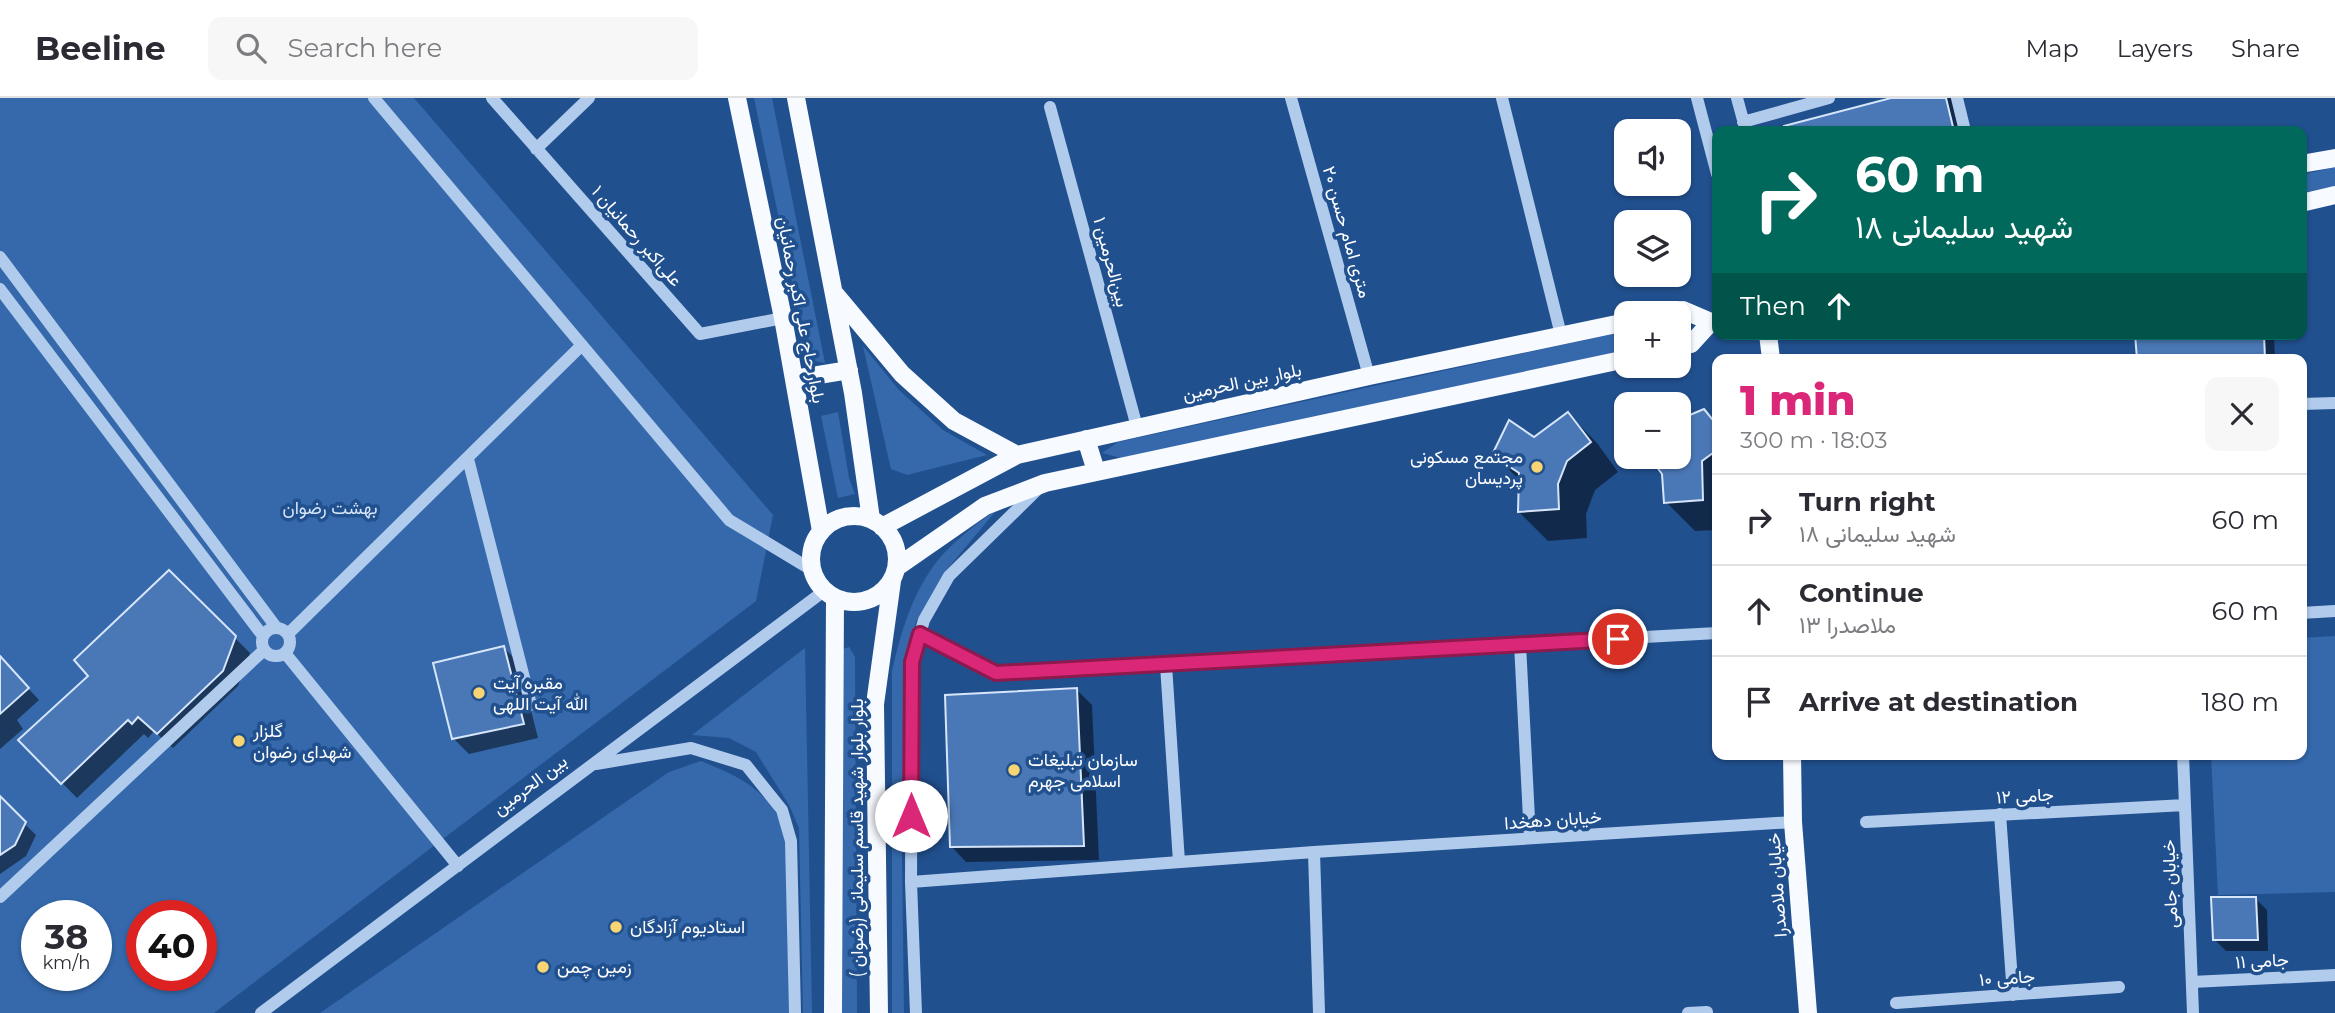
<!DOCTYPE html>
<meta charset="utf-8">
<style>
:root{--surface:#fff;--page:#f7f7f7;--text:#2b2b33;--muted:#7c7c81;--line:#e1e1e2;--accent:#db2777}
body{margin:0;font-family:Montserrat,Vazirmatn,sans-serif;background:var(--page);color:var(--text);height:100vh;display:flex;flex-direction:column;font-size:26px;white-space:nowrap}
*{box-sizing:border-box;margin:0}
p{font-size:23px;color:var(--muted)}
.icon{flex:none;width:38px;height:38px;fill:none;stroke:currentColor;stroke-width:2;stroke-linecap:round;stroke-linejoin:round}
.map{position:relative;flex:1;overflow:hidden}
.side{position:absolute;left:1712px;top:256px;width:595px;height:406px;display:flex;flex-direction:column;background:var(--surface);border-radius:14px;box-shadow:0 2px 5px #0004}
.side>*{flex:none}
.top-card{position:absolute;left:1712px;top:28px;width:595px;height:214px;border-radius:14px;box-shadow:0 2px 5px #0004;background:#00695c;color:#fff;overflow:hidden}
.buttons{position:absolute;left:1614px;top:21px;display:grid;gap:14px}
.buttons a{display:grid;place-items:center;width:77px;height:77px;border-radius:14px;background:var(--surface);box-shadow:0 2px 5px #0004;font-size:35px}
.speed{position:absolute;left:21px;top:802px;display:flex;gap:14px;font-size:35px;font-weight:700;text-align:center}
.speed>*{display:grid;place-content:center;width:91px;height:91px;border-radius:50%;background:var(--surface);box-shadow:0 2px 5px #0004;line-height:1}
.speed small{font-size:18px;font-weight:400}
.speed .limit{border:10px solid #d22;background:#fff;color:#111}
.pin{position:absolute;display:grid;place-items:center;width:60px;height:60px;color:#fff;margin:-30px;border:4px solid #fff;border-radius:50%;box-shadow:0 2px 7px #0007}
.me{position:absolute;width:77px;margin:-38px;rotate:0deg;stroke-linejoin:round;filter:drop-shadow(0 0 5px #0008)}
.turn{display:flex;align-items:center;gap:24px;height:147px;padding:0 28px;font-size:32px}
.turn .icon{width:91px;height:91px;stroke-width:2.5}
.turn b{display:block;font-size:49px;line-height:60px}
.then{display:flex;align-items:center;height:66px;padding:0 28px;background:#0003;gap:14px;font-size:26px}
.round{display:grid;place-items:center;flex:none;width:74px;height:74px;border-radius:14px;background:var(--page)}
.summary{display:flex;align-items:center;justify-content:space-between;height:119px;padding:0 28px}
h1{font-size:42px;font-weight:800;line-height:52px;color:var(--accent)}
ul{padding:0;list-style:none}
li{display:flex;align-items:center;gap:21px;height:91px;padding:0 28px;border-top:2px solid var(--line)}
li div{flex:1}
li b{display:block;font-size:26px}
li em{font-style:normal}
header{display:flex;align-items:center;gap:42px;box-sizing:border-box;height:98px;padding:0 35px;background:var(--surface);border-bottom:2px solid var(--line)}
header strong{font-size:33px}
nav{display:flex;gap:38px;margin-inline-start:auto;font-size:24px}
.search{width:490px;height:63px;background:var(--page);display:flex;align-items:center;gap:18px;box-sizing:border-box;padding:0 24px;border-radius:14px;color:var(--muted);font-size:26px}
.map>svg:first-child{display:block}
.green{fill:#3569ac;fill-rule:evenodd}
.shadow{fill:#0007}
.building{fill:#4a78b6;stroke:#d6e5f9;stroke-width:2}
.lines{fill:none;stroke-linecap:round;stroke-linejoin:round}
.minor{stroke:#b1cbec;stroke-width:12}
.major{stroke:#f7faff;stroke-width:18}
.route-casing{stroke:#8e194d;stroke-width:18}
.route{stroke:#db2777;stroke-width:12}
.poi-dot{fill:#f9d472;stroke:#21508f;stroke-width:2.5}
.labels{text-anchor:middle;stroke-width:7;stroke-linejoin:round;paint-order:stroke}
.street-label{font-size:18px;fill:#fff;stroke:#21508f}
.poi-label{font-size:18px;fill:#fff;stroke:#21508f;text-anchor:start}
.park-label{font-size:18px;fill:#d6e5f9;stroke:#21508f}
</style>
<header>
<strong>Beeline</strong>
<div class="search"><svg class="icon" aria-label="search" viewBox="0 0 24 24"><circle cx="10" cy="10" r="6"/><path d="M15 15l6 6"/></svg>Search here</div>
<nav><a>Map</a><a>Layers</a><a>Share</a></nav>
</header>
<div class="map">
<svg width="2335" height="915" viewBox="0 0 2335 915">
<rect width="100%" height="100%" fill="#21508f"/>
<!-- green -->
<path class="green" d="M0,0h414l359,417 -17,86 -542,412h-214zM37,817h59v60h-59zM142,817h59v60h-59z
M754,0h18l53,265 -17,-3z
M2335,69v19l-34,7v-18z
M1626,233v19l-505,108 -19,-5 16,-11z
M863,248l36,44 44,40 44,25 -80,20 -16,-6z
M838,314l11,66 6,16 -17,4 -17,-82z
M1000,408l-56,67 -28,49 -12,40 -2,195 2,156h-12v-342c9,-39 20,-78 46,-111 17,-21 41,-37 62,-54z
M2335,538v256l-117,3 -7,-141h90v-116z
M849,549l6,10 2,356h-15l1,-364z
M805,550l7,365h-9l-4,-185 -10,-23 -33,-53 -27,-14 -37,-3z
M701,663c30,12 60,25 76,54 5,8 6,18 9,27l3,171h-469l349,-241z"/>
<!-- shadow -->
<path class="shadow" d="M1898,0h56l10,33h-177l-1,-4z
M2137,236h137l1,25h-136z
M1704,313l13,13v106l-22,1 -29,-29 -2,-26 -22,-19h36z
M1568,316l29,29 21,29 -23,18 -9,24 1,24 -39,3 -29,-29 1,-31 -26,-27 40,-15z
M169,474l81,81 -12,33 -65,62 -19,-17 -6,7 -4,-4 -67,64 -57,-58 71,-64z
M504,550l15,15 19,75 -69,16 -15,-15z
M0,560l39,42 -22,20 6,9 -23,20z
M1077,592l15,15 7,155 -133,2 -15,-16z
M0,702l36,35 -10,21 -26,18z
M2256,801l11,11 1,41h-42l-11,-11z"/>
<!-- building -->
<path class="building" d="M1891,0h55l8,33h-169l-1,-5z
M2135,236h129l1,25h-128z
M1704,311l13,16v25l-15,11 1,39 -39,3 -2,-29 -13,-17h29v-37z
M1568,314l23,30 -24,19 -9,23 1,25 -41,3 1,-39 -27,-18 17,-35 25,17z
M169,472l67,66 -13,35 -66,63 -19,-17 -6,7 -4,-4 -67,64 -43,-44 70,-64 -14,-16z
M504,548l20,78 -72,15 -19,-76z
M0,558l29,32 -29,26z
M1077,590l7,158 -134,1 -5,-152z
M0,698l26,26 -11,23 -15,10z
M2211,799h45l2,43h-45z"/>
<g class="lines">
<!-- minor -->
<path class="minor" d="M374,0l355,422 83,50
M492,0l208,236 83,-16
M1291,0l78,278
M1502,0l59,237
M1697,0l20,76
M1737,0l9,33
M1957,0l8,33
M1050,9l87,320
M1743,24l86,-24
M536,51l53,-51
M0,159l276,370
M0,191l263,347
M2301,306l34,-1
M468,361l63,246
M2301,515l34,-2
M262 544a14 14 0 1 1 28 0a14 14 0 1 1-28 0Z
M288,536l294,-289
M920,536l76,39 721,-40
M1520,546l10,194
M285,555l173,213
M1166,567l13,197
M2183,656l10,259
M596,666l95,-16 55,17 36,45 9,31 4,172
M2000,716l13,181
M1866,724l319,-17
M1314,754l5,161
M911,784l403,-30 479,-30
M0,799l264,-247
M2192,884l143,-7
M1896,905l223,-16
M261,915l563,-422
M916,915l-5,-131 1,-220 12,-42 25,-44 89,-87
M1688,915l19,-1"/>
<!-- major -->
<path class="major" d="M737,0l46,220 38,213
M796,0l57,295 18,126
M2301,66l34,-6
M2301,105l34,-8
M836,197l66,79 52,47 63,34
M1669,215l14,-3 28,12
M1768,236l3,25
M1678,249l13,-3 20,-22
M794,281l55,-9
M1086,341l10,32
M811 461a43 43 0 1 1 86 0a43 43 0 1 1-86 0Z
M882,429l135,-72 352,-79 257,-54
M897,469l88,-61 60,-23 581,-124
M1792,656l1,68 15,191
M833,915l2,-415
M879,915l-4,-309 17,-123"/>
</g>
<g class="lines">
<defs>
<path id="route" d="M911,718l1,-154 8,-28 76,39 622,-34"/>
</defs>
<!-- route casing -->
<use href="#route" class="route-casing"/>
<!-- route -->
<use href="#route" class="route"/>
</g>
<!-- markers -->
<g class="poi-dot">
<circle cx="1537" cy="369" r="7"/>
<circle cx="479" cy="595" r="7"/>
<circle cx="239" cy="643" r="7"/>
<circle cx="1014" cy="672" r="7"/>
<circle cx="616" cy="829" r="7"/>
<circle cx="543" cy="869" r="7"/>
</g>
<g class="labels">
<!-- street labels -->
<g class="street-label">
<text transform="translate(1347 134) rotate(74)" y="6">۲۰ متری امام حسن</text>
<text transform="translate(637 138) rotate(49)" y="6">علی‌اکبر رحمانیان ۱</text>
<text transform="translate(1111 164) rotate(75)" y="6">بین‌الحرمین ۱</text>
<text transform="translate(801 212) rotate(79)" y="6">بلوار حاج علی اکبر رحمانیان</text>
<text transform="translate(1242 284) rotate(-12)" y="6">بلوار بین الحرمین</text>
<text transform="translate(530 687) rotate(-37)" y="6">بین الحرمین</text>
<text transform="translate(2025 698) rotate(-3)" y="6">جامی ۱۲</text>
<text transform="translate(1553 722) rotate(-4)" y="6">خیابان دهخدا</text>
<text transform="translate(857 740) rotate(-90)" y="6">بلوار بلوار شهید قاسم سلیمانی (رضوان )</text>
<text transform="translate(2170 786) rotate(-92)" y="6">خیابان جامی</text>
<text transform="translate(1777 787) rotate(-94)" y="6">خیابان ملاصدرا</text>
<text transform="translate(2262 863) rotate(-3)" y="6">جامی ۱۱</text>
<text transform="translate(2007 880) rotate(-4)" y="6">جامی ۱۰</text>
</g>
<!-- poi labels -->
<g class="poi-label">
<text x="1523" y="365" text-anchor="end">مجتمع مسکونی<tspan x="1523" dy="21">پردیسان</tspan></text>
<text x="493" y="591">مقبره آیت<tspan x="493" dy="21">الله آیت اللهی</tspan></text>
<text x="253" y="639">گلزار<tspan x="253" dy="21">شهدای رضوان</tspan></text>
<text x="1028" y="668">سازمان تبلیغات<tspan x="1028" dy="21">اسلامی جهرم</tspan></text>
<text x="630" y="835">استادیوم آزادگان</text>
<text x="557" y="875">زمین چمن</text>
</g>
<!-- park labels -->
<g class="park-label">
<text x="330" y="416">بهشت رضوان</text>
</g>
</g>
</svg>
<div class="buttons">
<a><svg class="icon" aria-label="sound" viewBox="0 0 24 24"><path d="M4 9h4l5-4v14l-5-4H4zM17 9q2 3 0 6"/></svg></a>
<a><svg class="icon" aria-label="layers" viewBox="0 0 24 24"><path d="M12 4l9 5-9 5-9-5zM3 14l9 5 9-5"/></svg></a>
<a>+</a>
<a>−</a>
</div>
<div class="speed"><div>38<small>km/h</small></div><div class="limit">40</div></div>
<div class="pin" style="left:1618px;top:541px;background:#d93025"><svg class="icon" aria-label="arrive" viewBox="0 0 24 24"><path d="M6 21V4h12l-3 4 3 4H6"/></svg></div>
<svg class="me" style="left:911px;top:718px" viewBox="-20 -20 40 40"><circle r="19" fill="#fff"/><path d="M0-13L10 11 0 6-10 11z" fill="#db2777"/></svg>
<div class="top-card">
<div class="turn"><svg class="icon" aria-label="right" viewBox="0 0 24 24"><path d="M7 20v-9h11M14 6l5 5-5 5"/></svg><div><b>60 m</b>شهید سلیمانی ۱۸</div></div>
<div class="then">Then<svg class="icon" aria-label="ahead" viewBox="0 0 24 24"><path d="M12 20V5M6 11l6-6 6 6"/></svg></div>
</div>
<section class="side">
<div class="summary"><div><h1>1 min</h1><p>300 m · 18:03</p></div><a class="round"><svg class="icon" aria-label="close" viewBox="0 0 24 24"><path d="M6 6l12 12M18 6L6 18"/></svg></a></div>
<ul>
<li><svg class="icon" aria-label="right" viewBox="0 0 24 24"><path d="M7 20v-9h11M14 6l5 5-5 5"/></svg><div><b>Turn right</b><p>شهید سلیمانی ۱۸</p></div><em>60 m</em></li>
<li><svg class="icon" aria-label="ahead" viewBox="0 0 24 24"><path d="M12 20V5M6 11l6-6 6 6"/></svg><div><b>Continue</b><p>ملاصدرا ۱۳</p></div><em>60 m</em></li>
<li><svg class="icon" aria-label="arrive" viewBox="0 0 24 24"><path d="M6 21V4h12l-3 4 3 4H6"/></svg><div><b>Arrive at destination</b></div><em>180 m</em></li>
</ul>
</section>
</div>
